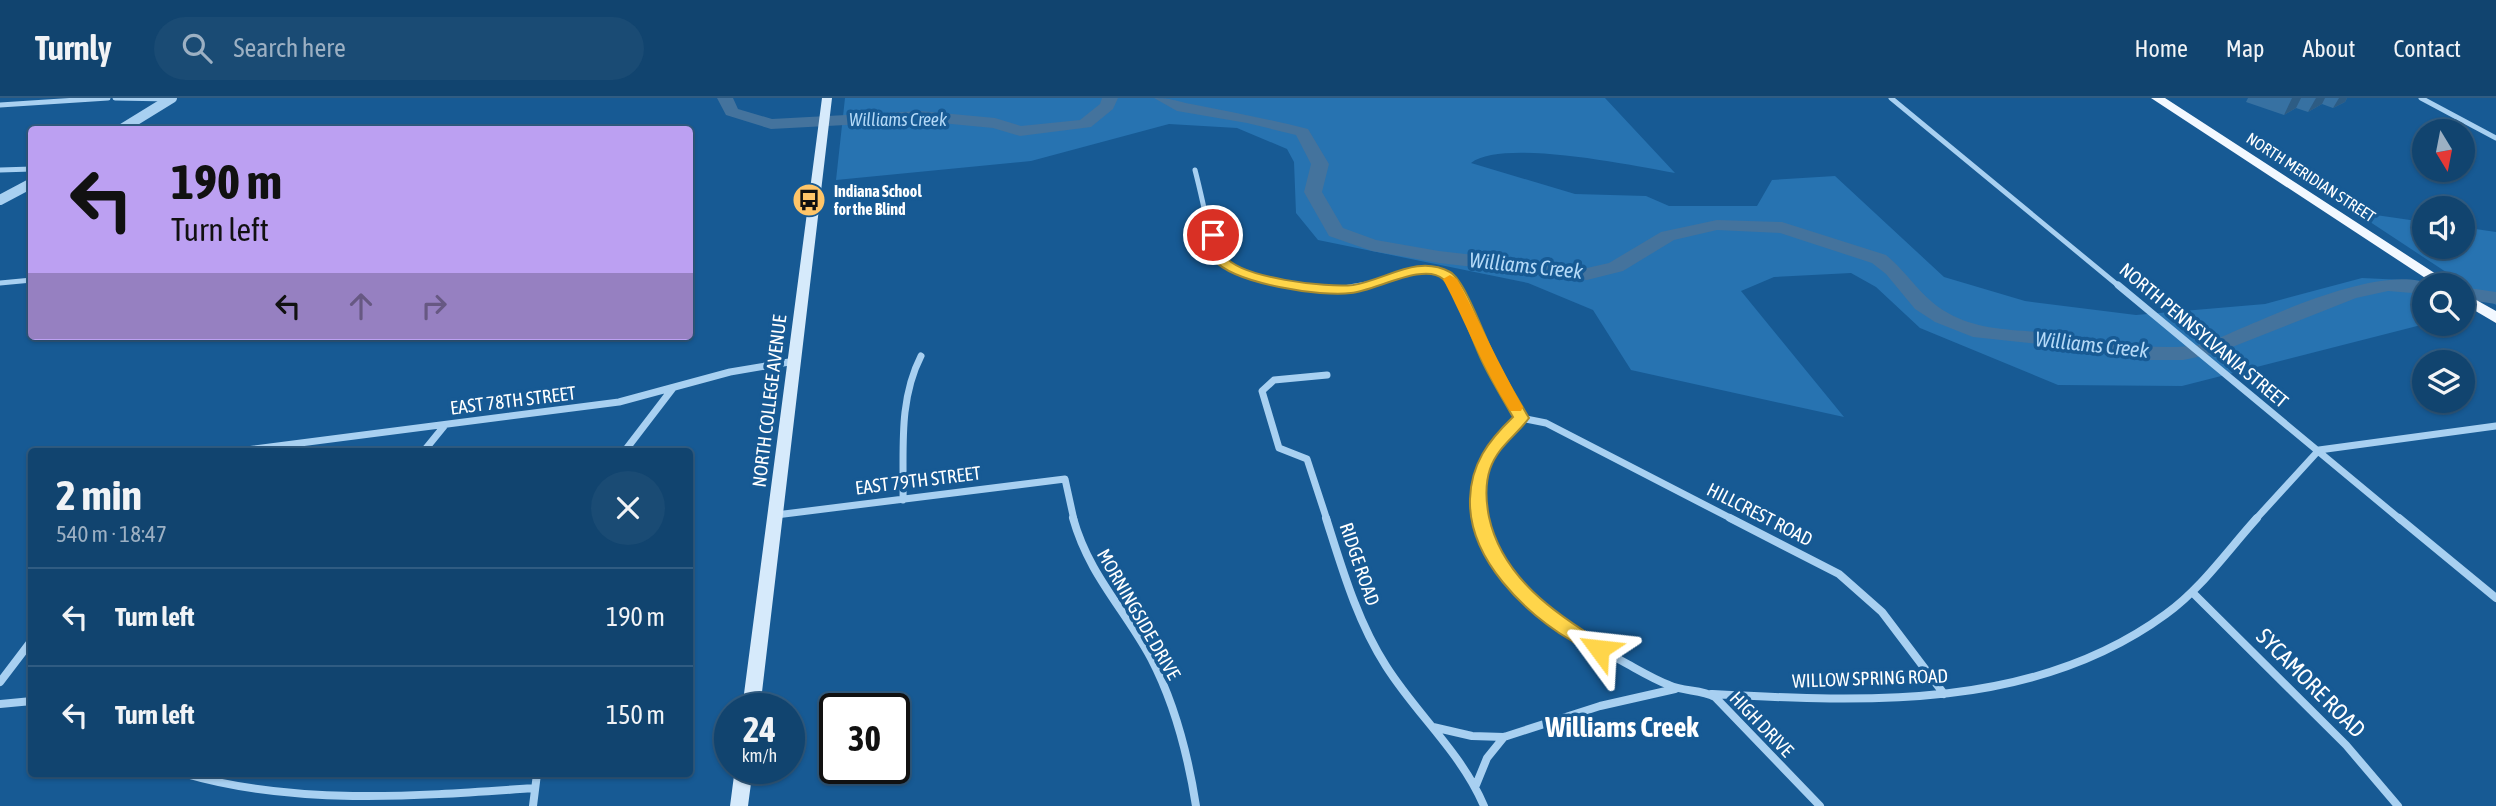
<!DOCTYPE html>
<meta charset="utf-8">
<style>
:root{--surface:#11446f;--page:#1a4b74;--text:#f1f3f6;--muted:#9cb0c3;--line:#305c82}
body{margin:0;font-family:"Asap Condensed",sans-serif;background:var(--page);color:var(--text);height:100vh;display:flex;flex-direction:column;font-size:26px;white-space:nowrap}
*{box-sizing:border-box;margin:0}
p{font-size:23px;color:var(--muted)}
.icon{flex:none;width:38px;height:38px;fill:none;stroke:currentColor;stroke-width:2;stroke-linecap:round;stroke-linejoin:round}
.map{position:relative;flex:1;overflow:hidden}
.side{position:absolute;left:28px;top:350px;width:665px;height:329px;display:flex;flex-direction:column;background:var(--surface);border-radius:7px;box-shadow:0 2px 5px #0004,0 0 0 2px var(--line)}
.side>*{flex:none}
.hud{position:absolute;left:28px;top:28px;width:665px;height:214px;border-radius:7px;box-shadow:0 2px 5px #0004,0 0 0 2px var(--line);background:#bca0f2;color:#111;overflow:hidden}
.needle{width:46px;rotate:170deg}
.tools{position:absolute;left:2412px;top:21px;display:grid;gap:14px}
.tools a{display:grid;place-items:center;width:63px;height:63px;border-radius:50%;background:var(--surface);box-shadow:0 2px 5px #0004,0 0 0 2px var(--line);font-size:35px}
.speed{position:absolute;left:714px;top:595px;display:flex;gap:14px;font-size:35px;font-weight:700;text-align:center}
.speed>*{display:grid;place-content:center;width:91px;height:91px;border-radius:50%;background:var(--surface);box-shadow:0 2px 5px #0004,0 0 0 2px var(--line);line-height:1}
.speed small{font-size:18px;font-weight:400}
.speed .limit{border:4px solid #111;border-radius:10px;background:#fff;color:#111}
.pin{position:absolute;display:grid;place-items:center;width:60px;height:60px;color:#fff;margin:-30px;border:4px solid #fff;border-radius:50%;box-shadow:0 2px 7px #0007}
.me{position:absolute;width:77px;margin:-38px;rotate:300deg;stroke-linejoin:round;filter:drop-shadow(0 0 5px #0008)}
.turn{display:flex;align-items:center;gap:24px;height:147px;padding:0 28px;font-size:32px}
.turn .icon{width:91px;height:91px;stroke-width:2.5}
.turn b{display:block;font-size:49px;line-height:60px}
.lanes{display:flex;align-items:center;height:66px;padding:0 28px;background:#0003;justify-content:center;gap:35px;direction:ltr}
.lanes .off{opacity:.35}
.round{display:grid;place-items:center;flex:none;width:74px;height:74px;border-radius:37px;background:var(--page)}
.overview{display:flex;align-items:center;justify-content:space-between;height:119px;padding:0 28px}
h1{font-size:42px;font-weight:700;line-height:52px}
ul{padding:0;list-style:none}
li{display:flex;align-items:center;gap:21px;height:98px;padding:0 28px;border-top:2px solid var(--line)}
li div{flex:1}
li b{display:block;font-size:26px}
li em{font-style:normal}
header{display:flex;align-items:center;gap:42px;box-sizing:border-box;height:98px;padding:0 35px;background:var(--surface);border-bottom:2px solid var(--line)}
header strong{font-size:33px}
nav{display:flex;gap:38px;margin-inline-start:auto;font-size:24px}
.search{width:490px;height:63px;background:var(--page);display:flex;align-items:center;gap:18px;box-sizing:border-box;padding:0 24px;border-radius:38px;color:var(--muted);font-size:26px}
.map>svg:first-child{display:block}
.green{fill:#2773b1}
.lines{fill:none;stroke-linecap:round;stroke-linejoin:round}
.river{fill:#44739d;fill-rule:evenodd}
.minor-far2{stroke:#a8d0f1;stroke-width:5}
.minor-far1{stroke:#a8d0f1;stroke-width:7}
.minor{stroke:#a8d0f1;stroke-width:8}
.tertiary{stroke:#a8d0f1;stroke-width:10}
.secondary{fill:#d6eafb;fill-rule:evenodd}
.primary{fill:#f2f8ff;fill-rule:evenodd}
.wall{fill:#3771a2}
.shaded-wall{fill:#2d5c84}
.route{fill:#ffd54a;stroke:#a68a30;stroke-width:2}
.slow{fill:#f59e0b}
.labels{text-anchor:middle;stroke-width:7;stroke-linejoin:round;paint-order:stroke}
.far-street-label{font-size:16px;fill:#fff;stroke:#175a94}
.far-poi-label{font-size:16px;font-weight:bold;fill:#fff;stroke:#175a94;text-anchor:start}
.far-water-label{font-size:18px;font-style:italic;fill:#b4d9f7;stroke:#175a94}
.street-label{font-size:19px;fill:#fff;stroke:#175a94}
.water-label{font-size:21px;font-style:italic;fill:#b4d9f7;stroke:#175a94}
.near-street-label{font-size:23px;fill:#fff;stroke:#175a94}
.near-quarter-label{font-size:28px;font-weight:bold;fill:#fff;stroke:#175a94}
</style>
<header>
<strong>Turnly</strong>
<div class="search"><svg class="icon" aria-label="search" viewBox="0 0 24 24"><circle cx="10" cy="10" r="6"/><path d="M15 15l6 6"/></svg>Search here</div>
<nav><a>Home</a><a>Map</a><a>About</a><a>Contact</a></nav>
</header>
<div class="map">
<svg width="2496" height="708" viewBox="0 0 2496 708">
<rect width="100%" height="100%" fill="#175a94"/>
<!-- green -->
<path class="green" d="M845,0h760l70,75c-41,-7 -172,-35 -204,-10l104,31 71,2 23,10h88l15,-26 63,-4 109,101 81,24 111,14 129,-11 97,-26 63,3 7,4h-8l1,39 -243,62 -124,-1 -138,-57 -44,-41 -25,-14 -77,4 -33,14 103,126 -213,-47 -38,-60 -65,-27 -210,-43 -22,-27 -2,-51 -7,-13 -50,-21 -68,-4 -138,37 -195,19z
M2355,114l69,10v25h38v-20l34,5v73z"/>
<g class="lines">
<!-- river -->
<path class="river" d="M717,0h16l5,11 34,10 148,-8 75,7 26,8 59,-6 20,-16 2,-6h16l-5,11 -22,18 -71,9 -27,-8 -73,-7 -149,8 -45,-14z
M1154,0c18,0 21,3 37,6 39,8 78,15 117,25l21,35 -7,28 21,36 33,12 63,11 148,17 22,-5 52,-31 56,-12 65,2 104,33c22,18 36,44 62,58 33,19 71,16 109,21 50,6 97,19 148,10 51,-21 176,-84 227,-59h-8v9l-36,-3 -32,7 -139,55 -34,7h-35l-91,-14 -84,-9 -38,-15 -20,-13 -29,-35 -14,-11 -92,-30 -63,-3 -43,10 -51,31 -36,9 -148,-17 -67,-12 -43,-15 -25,-44 7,-28 -15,-29 -49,-12 -70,-12z
M2462,189l34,5v12l-34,-5z"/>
<!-- minor-far2 -->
<path class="minor-far2" d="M115,0l55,1
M1891,0l229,189
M2421,0l75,40
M0,7l108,-7
M0,72l32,-1
M1195,72c22,84 9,103 107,117
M0,185l32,-3
M1360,189c30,-8 75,-36 96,0"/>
<!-- minor-far1 -->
<path class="minor-far1" d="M1290,187l48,5 29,-5
M1455,187l34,77 32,56
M2118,187l283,235
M1521,320l25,5 188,97
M231,354l388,-50 111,-30 65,-11
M423,354l22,-27
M624,354l49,-64
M903,402c1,-49 -5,-99 18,-144
M776,417l289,-36 9,41
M1327,422l-20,-61 -28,-11 -17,-57 12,-11 53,-5
M1481,422c-6,-43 5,-76 40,-102
M2255,422l64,-70 177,-24"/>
<!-- minor -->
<path class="minor" d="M1073,420c16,57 51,90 78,140 24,46 37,97 45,148
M1326,420c16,50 31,103 60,148 31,49 75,86 98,140
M1480,420c10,70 85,113 142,143 15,8 31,18 47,24 15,7 32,4 46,12l105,109
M1730,420l109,56 43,38 62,82
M2399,420l97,80
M2192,494l154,153 52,61
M0,584l32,-42
M1711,596c155,8 323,17 455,-80 35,-25 62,-64 91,-96
M0,606l32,-3
M1433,629l39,9 32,1 96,-31 75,-17
M186,676c110,32 234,22 349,14
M1476,687l11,-27 17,-21
M533,708l4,-32"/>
<!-- tertiary -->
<path class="tertiary" d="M120,32l52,-32
M0,102l32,-17"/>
<!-- secondary -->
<path class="secondary" d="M822,0h10l-72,611h-18z
M735,670h18l-5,38h-18z"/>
<!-- primary -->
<path class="primary" d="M2151,0h14l288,187h-17z
M2462,194l34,19v12l-34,-20z"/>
</g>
<!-- wall -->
<path class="wall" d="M2248,0h99l-2,4 -12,6 -11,-4 -14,8 -12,-4 -12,7 -38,-13z"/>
<!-- shaded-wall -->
<path class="shaded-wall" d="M2292,0h9l-5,10 -12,7z
M2316,0h9l-3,6 -14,8z
M2339,0h8l-2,4 -12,6z"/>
<!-- route -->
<path class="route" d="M1213,133l6,4c2,6 3,16 6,21 15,22 102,32 128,29 33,-5 64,-31 97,-13 16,9 37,72 47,90 10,19 21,37 32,56 -13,18 -31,28 -39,51 -5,15 -4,33 -1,48 13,60 66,97 116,127l3,5 -3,5c-12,4 -23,-6 -33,-13 -47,-28 -104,-82 -102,-142 1,-35 18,-58 43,-82 -10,-18 -22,-37 -31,-56 -9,-18 -26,-70 -39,-82 -19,-17 -68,12 -92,14 -30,4 -116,-9 -137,-33 -5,-6 -6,-17 -8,-25z"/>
<!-- slow -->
<path class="slow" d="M1450,177l7,4c23,43 42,86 66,128l-2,4h-11c-27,-42 -44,-88 -67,-132z"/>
<!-- icons -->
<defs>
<symbol id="bus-disc" viewBox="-11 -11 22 22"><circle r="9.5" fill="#ffc568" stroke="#175a94"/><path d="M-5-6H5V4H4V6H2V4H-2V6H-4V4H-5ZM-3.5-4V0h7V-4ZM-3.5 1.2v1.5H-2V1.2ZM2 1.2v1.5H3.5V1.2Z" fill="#111"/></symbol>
</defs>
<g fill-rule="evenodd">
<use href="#bus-disc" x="790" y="83" width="38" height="38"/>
</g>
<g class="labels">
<!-- far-street labels -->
<g class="far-street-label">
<text transform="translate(2311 79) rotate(33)" y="6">NORTH MERIDIAN STREET</text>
</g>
<!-- far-poi labels -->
<g class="far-poi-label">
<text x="834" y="99">Indiana School<tspan x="834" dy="18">for the Blind</tspan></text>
</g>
<!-- far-water labels -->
<g class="far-water-label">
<text x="898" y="28">Williams Creek</text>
</g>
<!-- street labels -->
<g class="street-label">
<text transform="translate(2204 237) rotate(40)" y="7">NORTH PENNSYLVANIA STREET</text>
<text transform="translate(513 302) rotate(-7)" y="7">EAST 78TH STREET</text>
<text transform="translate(769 303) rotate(-83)" y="7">NORTH COLLEGE AVENUE</text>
<text transform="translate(918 382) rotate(-7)" y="7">EAST 79TH STREET</text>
<text transform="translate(1760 416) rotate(27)" y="7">HILLCREST ROAD</text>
<text transform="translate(1360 466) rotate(71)" y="7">RIDGE ROAD</text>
<text transform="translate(1139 516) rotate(60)" y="7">MORNINGSIDE DRIVE</text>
<text transform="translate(1870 580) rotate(-2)" y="7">WILLOW SPRING ROAD</text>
<text transform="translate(1762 626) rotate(46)" y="7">HIGH DRIVE</text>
</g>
<!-- water labels -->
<g class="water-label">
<text transform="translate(1526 168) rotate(6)" y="7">Williams Creek</text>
<text transform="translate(2092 247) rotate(6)" y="7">Williams Creek</text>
</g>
<!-- near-street labels -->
<g class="near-street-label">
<text transform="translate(2311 585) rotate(45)" y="8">SYCAMORE ROAD</text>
</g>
<!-- near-quarter labels -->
<g class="near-quarter-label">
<text x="1622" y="639">Williams Creek</text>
</g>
</g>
</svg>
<div class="tools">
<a><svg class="needle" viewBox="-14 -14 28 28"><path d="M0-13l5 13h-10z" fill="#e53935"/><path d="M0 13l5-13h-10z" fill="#9cb0c3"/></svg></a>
<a><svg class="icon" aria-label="sound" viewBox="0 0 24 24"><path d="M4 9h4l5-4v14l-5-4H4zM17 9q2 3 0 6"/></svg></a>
<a><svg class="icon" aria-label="search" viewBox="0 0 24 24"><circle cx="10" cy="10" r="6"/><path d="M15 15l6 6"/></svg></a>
<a><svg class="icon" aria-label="layers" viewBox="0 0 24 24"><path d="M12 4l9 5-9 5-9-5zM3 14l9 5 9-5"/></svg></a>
</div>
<div class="speed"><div>24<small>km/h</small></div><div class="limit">30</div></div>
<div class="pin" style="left:1213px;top:137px;background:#d93025"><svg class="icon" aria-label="arrive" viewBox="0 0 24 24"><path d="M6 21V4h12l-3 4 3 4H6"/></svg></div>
<svg class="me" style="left:1599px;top:551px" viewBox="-20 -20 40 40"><path d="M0-17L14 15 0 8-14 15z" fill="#ffd54a" stroke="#fff" stroke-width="4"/></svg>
<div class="hud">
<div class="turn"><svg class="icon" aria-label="left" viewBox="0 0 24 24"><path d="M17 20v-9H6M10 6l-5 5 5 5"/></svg><div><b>190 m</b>Turn left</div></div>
<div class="lanes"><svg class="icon" aria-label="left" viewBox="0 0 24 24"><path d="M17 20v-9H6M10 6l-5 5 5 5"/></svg><svg class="icon off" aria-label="ahead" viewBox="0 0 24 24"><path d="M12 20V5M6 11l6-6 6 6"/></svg><svg class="icon off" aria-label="right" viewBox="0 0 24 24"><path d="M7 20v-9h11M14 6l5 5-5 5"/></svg></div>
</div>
<section class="side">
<div class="overview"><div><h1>2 min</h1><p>540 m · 18:47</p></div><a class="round"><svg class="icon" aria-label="close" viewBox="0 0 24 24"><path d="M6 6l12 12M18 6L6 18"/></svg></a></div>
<ul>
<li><svg class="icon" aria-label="left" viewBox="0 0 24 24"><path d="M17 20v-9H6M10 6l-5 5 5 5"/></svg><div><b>Turn left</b></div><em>190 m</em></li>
<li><svg class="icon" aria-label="left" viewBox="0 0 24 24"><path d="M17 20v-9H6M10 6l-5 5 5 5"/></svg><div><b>Turn left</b></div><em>150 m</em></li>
</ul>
</section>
</div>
